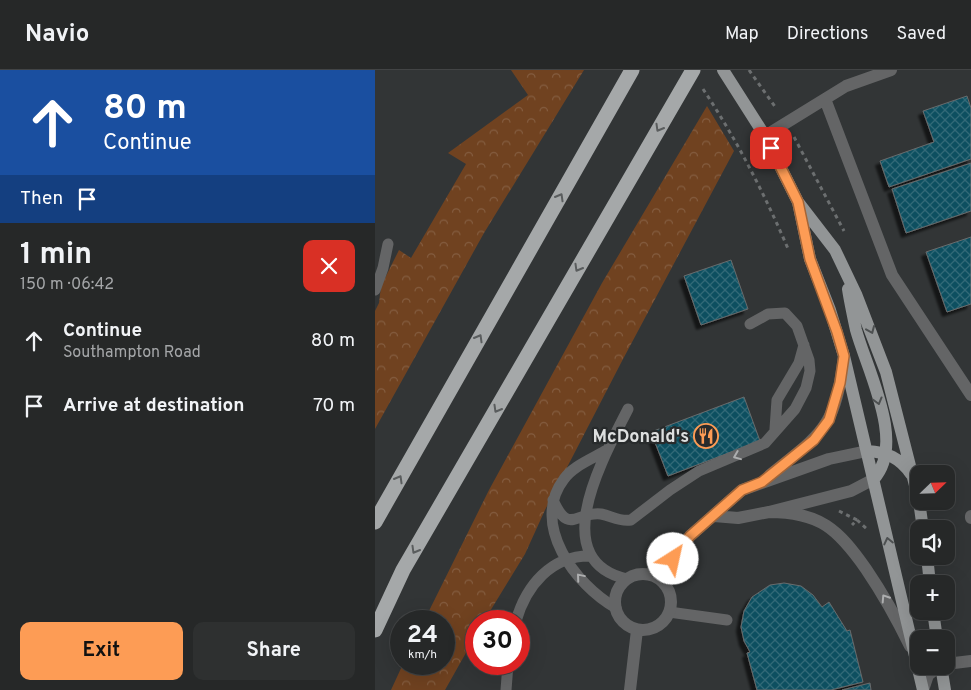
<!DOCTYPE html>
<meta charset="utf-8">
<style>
:root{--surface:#262828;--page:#2e3030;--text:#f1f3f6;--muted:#a4a6a8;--line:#424445;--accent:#fd9c55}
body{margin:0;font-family:Overpass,sans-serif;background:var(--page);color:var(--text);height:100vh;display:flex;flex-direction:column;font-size:19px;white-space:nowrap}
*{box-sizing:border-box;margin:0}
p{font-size:16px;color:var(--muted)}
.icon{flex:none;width:28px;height:28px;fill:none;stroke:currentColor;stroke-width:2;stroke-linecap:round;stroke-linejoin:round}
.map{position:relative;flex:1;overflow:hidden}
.panel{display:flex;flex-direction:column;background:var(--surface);width:375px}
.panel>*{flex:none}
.banner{background:#1a4fa0;color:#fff;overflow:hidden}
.needle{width:32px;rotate:67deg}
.tools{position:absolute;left:535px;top:395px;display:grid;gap:10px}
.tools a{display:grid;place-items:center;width:45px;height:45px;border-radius:10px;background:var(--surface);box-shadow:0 5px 20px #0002,0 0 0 1px var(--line);font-size:25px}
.speed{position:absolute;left:15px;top:540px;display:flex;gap:10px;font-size:25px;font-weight:700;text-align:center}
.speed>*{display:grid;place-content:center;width:65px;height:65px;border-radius:50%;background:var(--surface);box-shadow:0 5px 20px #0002,0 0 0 1px var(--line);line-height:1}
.speed small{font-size:12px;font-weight:400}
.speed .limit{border:8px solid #d22;background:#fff;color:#111}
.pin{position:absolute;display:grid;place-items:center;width:42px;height:42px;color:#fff;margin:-21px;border-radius:10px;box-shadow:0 2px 8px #0006}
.me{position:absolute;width:55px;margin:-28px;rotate:35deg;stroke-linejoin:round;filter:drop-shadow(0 0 4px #0008)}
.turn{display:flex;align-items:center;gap:18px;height:105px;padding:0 20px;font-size:22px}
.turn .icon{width:65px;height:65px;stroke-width:2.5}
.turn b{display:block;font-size:35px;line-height:42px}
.then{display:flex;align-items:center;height:48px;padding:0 20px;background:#0003;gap:10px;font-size:19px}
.round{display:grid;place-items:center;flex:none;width:52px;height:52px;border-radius:10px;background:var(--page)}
.summary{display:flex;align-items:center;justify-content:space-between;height:85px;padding:0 20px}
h1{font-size:30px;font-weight:700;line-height:38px}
.primary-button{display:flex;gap:10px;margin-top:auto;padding:10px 20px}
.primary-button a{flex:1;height:58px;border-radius:10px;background:var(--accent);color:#111;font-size:20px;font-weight:700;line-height:58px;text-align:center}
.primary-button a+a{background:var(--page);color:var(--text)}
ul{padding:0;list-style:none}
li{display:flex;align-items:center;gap:15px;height:65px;padding:0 20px}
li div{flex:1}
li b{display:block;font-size:19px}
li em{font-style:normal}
header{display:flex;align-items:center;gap:30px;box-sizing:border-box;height:70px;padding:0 25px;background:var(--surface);border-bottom:1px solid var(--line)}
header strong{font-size:24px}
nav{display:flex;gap:28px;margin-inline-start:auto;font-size:18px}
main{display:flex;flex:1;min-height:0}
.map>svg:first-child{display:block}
.forest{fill:url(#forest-crowns)}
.building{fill:url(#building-cross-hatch);stroke:#686b6c;filter:url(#shadow)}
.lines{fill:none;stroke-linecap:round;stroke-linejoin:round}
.path{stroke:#6c6f70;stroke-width:3;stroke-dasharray:4 4;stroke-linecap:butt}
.service{stroke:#646566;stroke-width:11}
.minor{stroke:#646566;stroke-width:12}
.primary{stroke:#929596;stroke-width:12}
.motorway{stroke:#a5a8a9;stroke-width:15}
.oneway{stroke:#5a5d5e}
.oneway2{stroke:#4d5051}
.oneway3{stroke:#adaeaf}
.route-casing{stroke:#a46537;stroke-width:12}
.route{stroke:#fd9c55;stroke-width:9}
.labels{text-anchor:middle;stroke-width:4.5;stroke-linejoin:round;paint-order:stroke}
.poi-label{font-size:18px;font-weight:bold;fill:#dddfdf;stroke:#282b2c;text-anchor:end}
</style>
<header>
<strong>Navio</strong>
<nav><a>Map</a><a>Directions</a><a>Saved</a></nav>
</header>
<main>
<section class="panel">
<div class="banner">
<div class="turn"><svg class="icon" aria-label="ahead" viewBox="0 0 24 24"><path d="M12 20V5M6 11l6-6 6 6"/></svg><div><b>80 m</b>Continue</div></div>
<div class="then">Then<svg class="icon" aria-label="arrive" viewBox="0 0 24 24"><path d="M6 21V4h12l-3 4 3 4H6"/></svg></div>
</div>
<div class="summary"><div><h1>1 min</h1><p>150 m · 06:42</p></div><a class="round" style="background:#d93025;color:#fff"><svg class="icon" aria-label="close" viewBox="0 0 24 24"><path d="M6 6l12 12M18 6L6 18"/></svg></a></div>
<ul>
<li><svg class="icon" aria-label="ahead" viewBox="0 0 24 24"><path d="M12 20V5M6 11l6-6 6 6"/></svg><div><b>Continue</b><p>Southampton Road</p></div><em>80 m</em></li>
<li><svg class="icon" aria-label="arrive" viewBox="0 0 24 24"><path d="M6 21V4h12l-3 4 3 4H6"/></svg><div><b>Arrive at destination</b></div><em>70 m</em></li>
</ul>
<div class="primary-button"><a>Exit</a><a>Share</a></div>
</section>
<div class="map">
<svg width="596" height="620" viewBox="0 0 596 620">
<defs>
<pattern id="forest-crowns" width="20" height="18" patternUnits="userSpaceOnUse" patternTransform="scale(1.25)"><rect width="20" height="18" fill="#704220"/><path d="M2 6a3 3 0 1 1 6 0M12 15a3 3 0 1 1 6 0" fill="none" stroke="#845d40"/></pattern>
<pattern id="building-cross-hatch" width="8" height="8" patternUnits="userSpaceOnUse" patternTransform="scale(1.25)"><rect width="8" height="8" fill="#0f5061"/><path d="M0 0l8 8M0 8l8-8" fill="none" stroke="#326977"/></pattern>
<filter id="shadow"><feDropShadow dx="-4.5" dy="4.5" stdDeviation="1" flood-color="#0009"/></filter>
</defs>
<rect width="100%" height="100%" fill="#323536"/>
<!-- forest -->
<path class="forest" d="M136,0h73l-100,163 -109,196v-118l4,-8 2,-17 18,-36 12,8 55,-94 -18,-11 80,-58z
M332,36l27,45 -112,210 -77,149 -20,44 -41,67h-8v14l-31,55h-54l12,-26h41v-43h-20l65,-131 113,-207z"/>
<!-- building -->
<path class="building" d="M592,26l4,12v51l-82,28 -9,-26 54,-19 -11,-31z
M596,93v48l-65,22 -14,-44z
M596,167v67l-24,8 -21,-60z
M356,190l17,49 -47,16 -17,-49z
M369,327l16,44 -92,35 -17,-44z
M409,513l17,3 12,9 9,12 7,-5 18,29 3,-1 13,52 -32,8h-74l-10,-37 3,-1 -6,-11 -3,-14 3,-16 8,-14 18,-12z
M495,613l1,7h-29z"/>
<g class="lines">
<!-- path -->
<path class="path" d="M374,0l27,38
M328,19c34,51 62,106 86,162
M419,67l50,94
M464,441l18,9 -5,5
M482,450l10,9
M572,519l2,14"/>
<!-- service -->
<path class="service" d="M0,220l8,-22 5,-24
M400,359l2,-29 22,-37 5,-18
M230,381c-13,8 -32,15 -41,28 -34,45 11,106 52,129
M178,430c16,36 23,11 48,14 11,2 18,8 30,6l39,-30 29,-19 66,-28 30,-34 11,-21 4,-17 -1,-11 -12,-34 -12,-13 -17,1 -18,10
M252,509c-83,-19 -22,-124 1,-170
M294,542l58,8
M141,551c10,-35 35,-66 75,-65
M131,620l2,-26"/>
<!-- minor -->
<path class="minor" d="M450,29l67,176 79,120
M390,66l81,-50 45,-16
M395,405c53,-43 65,-46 74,-119
M394,442c51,0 69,17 97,57 17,25 31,50 44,77
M339,446l24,2 31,-6 82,-21 23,-12
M596,446v2
M240 532a28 28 0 1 1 56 0a28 28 0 1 1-56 0Z
M284,509l31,-43 52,-46 87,-31 38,-8
M571,594l25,-3
M255,620l7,-60
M548,620l5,-15 11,-9"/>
<!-- primary -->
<path class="primary" d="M348,0l42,66 33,66 37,48 21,44 30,78 33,129
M423,132l12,57 20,51 14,46 79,334
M473,219c2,13 5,27 8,41 11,40 50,113 18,149
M492,381c20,1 33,7 44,23
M544,431l4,28
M552,486l3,28
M558,541l4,28
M566,596l4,24"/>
<!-- motorway -->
<path class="motorway" d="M0,452l257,-452
M0,560l28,-60 290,-500"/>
</g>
<!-- one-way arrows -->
<defs><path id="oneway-chevron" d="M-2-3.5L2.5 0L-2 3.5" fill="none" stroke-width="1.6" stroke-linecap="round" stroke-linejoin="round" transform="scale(1.25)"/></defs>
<g class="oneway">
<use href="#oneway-chevron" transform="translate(284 58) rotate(120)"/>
<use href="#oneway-chevron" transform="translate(185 127) rotate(-60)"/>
<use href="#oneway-chevron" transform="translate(203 198) rotate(120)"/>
<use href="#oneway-chevron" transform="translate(104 268) rotate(-60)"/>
<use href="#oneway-chevron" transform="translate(122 339) rotate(120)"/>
<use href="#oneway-chevron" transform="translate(24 409) rotate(-60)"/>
<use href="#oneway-chevron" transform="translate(40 480) rotate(120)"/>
</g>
<g class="oneway2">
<use href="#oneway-chevron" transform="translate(496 260) rotate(67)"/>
<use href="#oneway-chevron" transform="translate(503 331) rotate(75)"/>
<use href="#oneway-chevron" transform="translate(513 471) rotate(-103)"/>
</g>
<g class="oneway3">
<use href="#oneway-chevron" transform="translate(362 386) rotate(158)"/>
<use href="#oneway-chevron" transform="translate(205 507) rotate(-130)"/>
<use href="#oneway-chevron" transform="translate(510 528) rotate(-123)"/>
</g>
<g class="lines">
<defs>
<path id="route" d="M298,489l17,-23 52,-46 20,-8 52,-42 15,-20 11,-37 4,-27 -7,-24 -27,-73 -12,-57 -27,-54"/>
</defs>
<!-- route casing -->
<use href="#route" class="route-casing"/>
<!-- route -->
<use href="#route" class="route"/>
</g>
<!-- icons -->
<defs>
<symbol id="restaurant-ring" viewBox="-11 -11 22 22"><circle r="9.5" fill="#282b2c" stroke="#fd9c55" stroke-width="1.5"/><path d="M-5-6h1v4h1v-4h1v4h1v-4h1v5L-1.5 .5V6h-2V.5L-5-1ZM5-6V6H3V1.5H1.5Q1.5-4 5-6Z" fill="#fd9c55"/></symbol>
</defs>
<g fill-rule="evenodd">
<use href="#restaurant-ring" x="317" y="352" width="28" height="28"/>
</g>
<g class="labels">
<!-- poi labels -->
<g class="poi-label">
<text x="314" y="372">McDonald's</text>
</g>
</g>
</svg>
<div class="tools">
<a><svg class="needle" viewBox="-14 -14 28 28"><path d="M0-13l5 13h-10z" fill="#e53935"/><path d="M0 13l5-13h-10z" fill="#a4a6a8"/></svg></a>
<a><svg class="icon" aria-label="sound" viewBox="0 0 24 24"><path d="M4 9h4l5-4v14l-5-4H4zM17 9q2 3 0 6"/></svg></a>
<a>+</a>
<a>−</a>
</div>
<div class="speed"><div>24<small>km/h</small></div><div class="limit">30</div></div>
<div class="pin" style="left:396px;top:78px;background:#d93025"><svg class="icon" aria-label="arrive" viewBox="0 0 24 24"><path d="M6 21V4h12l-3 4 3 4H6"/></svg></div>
<svg class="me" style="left:298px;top:489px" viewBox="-20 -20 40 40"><circle r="19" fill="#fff"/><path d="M0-13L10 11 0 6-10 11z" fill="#fd9c55"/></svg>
</div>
</main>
